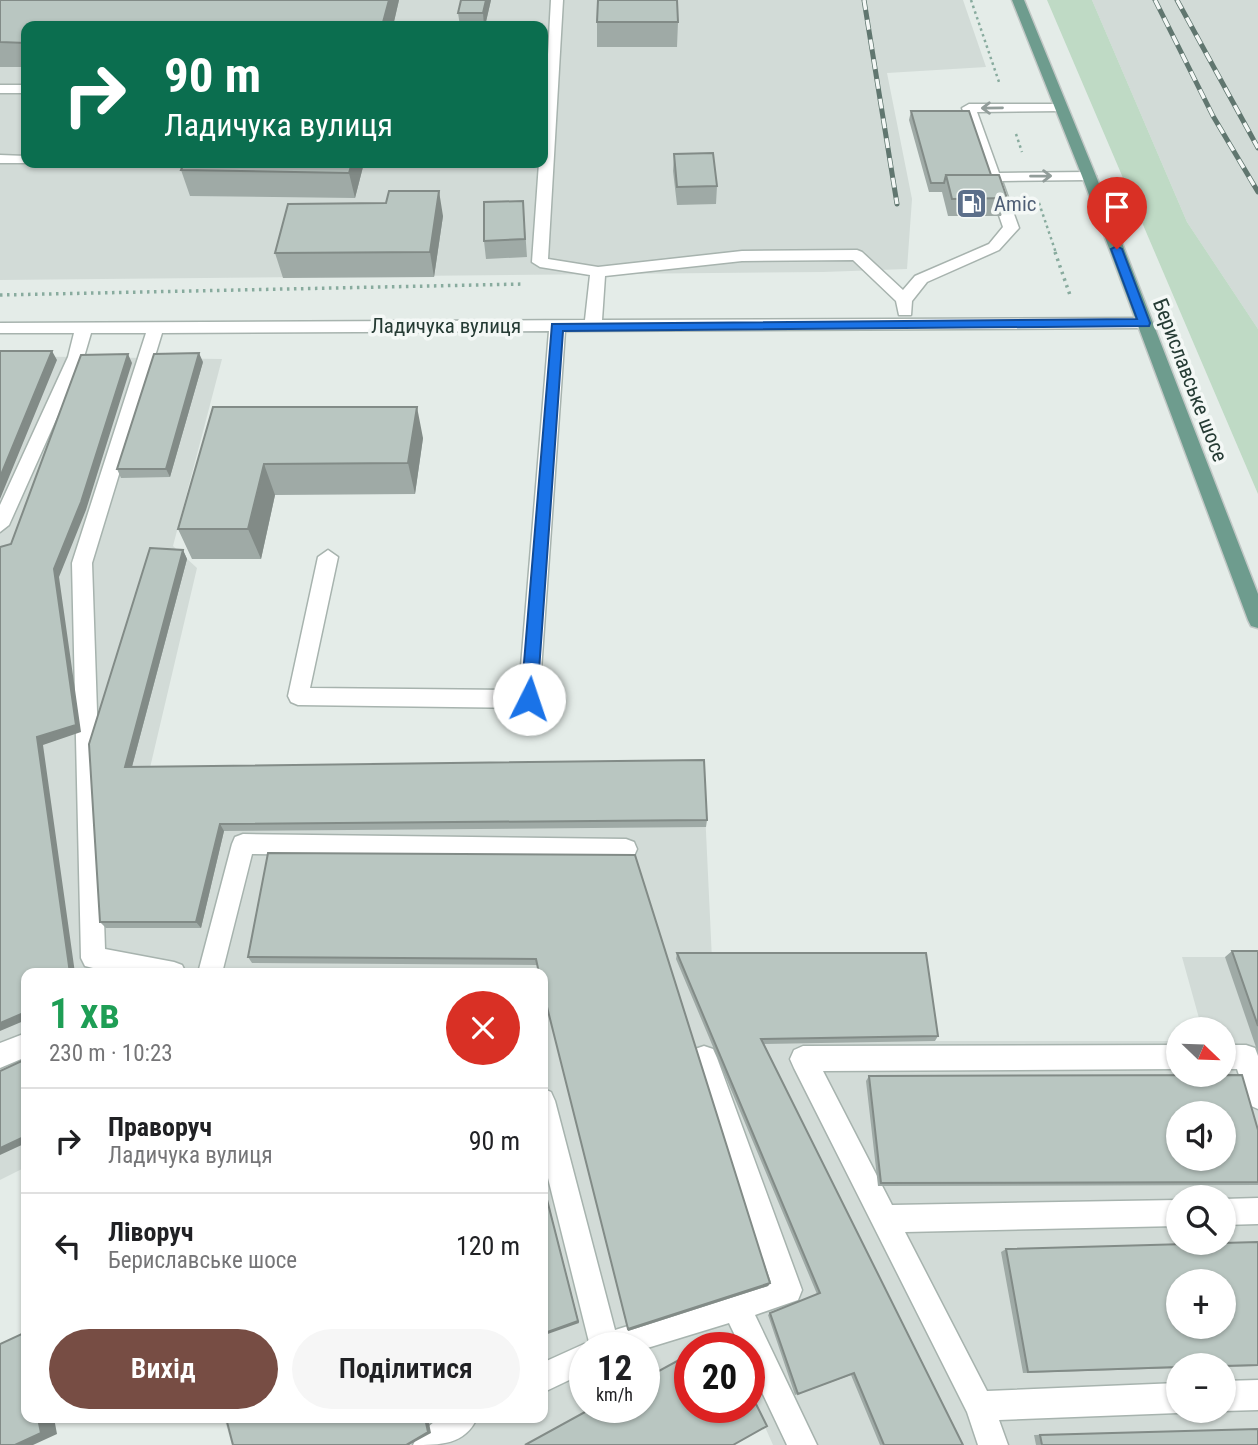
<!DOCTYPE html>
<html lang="uk">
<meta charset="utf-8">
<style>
:root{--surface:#fff;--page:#f6f6f6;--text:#202124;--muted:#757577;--line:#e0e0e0;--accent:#774d44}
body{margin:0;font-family:"Roboto Condensed",sans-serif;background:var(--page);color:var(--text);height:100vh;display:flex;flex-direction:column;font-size:26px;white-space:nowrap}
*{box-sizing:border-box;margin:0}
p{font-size:23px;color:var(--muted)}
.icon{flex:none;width:38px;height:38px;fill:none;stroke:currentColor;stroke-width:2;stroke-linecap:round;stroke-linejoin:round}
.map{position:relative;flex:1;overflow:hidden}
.drawer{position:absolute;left:21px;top:968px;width:527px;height:455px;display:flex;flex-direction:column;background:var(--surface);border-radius:14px;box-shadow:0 2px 5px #0004}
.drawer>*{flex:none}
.guide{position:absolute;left:21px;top:21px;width:527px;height:147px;border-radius:14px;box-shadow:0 2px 5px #0004;background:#0b6e4f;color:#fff;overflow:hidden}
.needle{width:46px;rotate:113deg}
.tools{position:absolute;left:1166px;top:1017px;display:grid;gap:14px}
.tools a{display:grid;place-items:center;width:70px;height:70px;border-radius:50%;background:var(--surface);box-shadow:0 2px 5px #0004;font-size:35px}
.speed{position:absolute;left:569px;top:1332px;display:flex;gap:14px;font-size:35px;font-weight:700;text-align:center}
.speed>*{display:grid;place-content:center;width:91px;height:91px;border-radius:50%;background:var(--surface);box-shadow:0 2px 5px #0004;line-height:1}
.speed small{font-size:18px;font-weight:400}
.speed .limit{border:10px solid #d22;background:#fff;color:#111}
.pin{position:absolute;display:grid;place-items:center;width:60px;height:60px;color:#fff;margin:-72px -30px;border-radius:50% 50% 50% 0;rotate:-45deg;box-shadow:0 0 7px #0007}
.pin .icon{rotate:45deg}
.me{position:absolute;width:77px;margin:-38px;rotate:4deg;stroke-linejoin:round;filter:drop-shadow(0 0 5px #0008)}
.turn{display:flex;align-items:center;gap:24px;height:147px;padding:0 28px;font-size:32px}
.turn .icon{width:91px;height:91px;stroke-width:2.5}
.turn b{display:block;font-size:49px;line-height:60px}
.round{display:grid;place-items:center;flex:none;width:74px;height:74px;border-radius:37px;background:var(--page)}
.overview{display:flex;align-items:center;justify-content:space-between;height:119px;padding:0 28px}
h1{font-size:42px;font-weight:600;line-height:52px;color:#1e9e55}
.button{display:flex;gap:14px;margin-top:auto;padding:14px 28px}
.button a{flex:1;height:80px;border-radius:42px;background:var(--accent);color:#fff;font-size:28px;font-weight:600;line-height:80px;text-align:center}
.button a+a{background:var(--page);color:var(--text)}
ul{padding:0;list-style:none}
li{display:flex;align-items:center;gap:21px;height:105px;padding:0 28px;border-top:2px solid var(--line)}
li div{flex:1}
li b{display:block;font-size:26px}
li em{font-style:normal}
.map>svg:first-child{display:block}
.built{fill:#d2dbd7;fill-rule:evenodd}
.green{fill:#bfdac5}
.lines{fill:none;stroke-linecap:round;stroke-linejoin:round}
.minor-casing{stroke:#a7b3ae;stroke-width:3}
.major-casing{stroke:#c2c8c6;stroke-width:3}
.path-far1{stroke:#88ab9e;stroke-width:2.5;stroke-dasharray:2.5 3.5;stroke-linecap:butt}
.path{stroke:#88ab9e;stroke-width:3.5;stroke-dasharray:2.5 4.5;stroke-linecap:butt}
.minor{fill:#fff;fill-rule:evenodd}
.major{fill:#6e9c8e;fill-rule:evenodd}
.rail-casing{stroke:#60766f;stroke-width:5}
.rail{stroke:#f4f8f6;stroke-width:3.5;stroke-dasharray:10;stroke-linecap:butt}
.wall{fill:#9faaa6}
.shaded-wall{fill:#828b87}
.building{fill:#b9c6c1;stroke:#828b87;stroke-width:2;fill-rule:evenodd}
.oneway{stroke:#929d9a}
.route{fill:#1a73e8;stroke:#114b97;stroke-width:2}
.labels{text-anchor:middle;stroke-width:7;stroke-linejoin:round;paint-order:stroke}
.far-service-label{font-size:21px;fill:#4e5e75;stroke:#f4f8f6;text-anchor:start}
.far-street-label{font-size:21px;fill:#253b34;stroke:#f4f8f6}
</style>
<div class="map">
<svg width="1258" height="1445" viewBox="0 0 1258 1445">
<rect width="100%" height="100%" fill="#e4ece8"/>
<!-- built -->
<path class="built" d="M0,0h963l23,67 -99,6 25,126 -5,70 -84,3 -823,8zM26,26h516v137h-516z
M1092,0h166v329l-71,-107z
M0,356l222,3 -49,187 24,22 -48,204 554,-4 9,192 210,-1 13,82h243v33h45v-45h-21l-20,-72h76v488h-485l-8,-18 -33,18h-500l-8,-27h318v-445h-516v194l-26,13zM1178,1113h45v45h-45zM1178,1197h45v45h-45zM1178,1281h45v45h-45zM584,1348h60v59h-60zM690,1348h59v59h-59zM1178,1365h45v45h-45z"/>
<!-- green -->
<path class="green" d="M1047,0h45l95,222 71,107v165z"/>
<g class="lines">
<defs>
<path id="minor" d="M551,0h12l-15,259 50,8 144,-16 115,-1 5,2 41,38 12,-14 74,-32 14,-17 -41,-119 7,-4h96l2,3 -7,4 -83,1 22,61 90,-1 7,4 -7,4 -87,1 17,47 -20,22 -72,32 -15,19 -1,14h-12l-3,-14 -43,-41 -111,1 -137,15 -3,44 542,-2 8,5 -8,5 -579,3 -26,368 -3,6 -7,3 -231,-3 -7,-3 -3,-6 30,-139 10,-7 10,7 -28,131 209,2 30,-359 -387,2 -70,230 13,386 69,13 8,3 4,8h-73l-28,-7 -4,-8 -9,-395 74,-230h-55l-7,24 -75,168 -9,7v-27l68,-148 6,-24h-74v-10l585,-3 5,-45 -50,-8 -8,-5 7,-99h3z
M0,85h26v8h-26z
M0,155l26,1v7h5h-31z
M243,834l383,5 8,3 3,7 -3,7 -8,3 -374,-5 -30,119h-24l34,-129 3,-7z
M26,1033v24l-26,11v-25z
M1178,1045v24l-355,2 69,134 286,-5v26l-273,6 82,159 191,-8v27h5l-5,3 -179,7 9,25h-30l-11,-33 -173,-344 -4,-9 4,-9 9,-4z
M1223,1045h23l9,3 3,8v53l-9,-4 -12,-36h-14z
M704,1046l9,3 4,9 85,232 -4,10 -43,15 62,130h-30l-38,-80v-17h-8l-12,-25 -85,26 -60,-1v25l-42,20v-30l42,-19 6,2 -48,-192v-66l9,4 4,9 60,229 156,-48 -80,-224 4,-9z
M1258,1198v26l-35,1v-26z
M1258,1380v30l-35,1v-30z
M439,1418h38c-12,27 -37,27 -64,27l5,-10z"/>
<path id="major" d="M1012,0h12l72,176 162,418v34l-7,-2 -3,-6 -166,-444z"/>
</defs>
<!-- minor casing -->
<use href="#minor" class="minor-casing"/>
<!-- major casing -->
<use href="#major" class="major-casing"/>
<!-- path-far1 -->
<path class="path-far1" d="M971,0l28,82
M1016,134l6,18
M1039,203l17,50"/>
<!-- path -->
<path class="path" d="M1055,252l16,46
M0,295l524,-11"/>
<!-- minor -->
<use href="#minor" class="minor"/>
<!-- major -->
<use href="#major" class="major"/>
<defs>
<path id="rail" d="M864,0l33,204
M1155,0l58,116 45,76
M1177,0l81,148"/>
</defs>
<!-- rail casing -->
<use href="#rail" class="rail-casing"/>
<!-- rail -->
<use href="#rail" class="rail"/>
</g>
<!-- wall -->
<path class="wall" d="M0,0h399l-6,26h-367v41h-26z
M461,0h30l-6,26h-25l-2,-13z
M597,22h81l-1,25h-80z
M911,111l80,64 16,23 -6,18h-53l-6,-24h-13l-20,-72z
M674,154l43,32 -1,18 -39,1 -4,-34z
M184,163h180l-9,35 -165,-2 -9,-26z
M523,201l4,56 -41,2 -2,-18z
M443,216l-9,61 -151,1 -8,-25z
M203,362l-33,115 -49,1 -4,-9z
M213,407l210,31 -8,56 -140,1 -14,64h-69l-14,-30z
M183,550l4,9 -55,208 575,53 -1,7 -482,4 -23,97h-95l-6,-6 -11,-178z
M635,855l135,428 -2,3 -140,45 -91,-366 -285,-2 -4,-6z
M1232,951h26v102l-33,-96z
M677,953l261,83 -3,5 -171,3 199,401h-83l-29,-70 -56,20 -27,-80 2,-2 47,-19 -141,-335z
M869,1076l389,54v55l-380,1 -12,-105z
M1258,1242v124l-35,1v-2h-45v3l-155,5 -22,-121 5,-3z
M1258,1429v16h-222l-2,-10z"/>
<!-- shaded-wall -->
<path class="shaded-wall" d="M389,0h10l-6,26h-11z
M486,0h5l-6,26h-1l-1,-13z
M352,163h12l-9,35 -6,-25z
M439,191l4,25 -9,61 -4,-25z
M52,351l5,9 -57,139v-22z
M199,353l4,9 -33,115 -4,-8z
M128,354l4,9 -46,147 -27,67 22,155 -38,13 32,228h-5l-33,-236 17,-168z
M417,407l6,31 -8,56 -7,-31z
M264,464l11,31 -14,64 -13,-30z
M183,550l4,9 -57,215 -5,-7z
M220,824l4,7 -23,97 -5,-6z
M26,1012v8l-26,11v-8z
M26,1136v7l-26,12v-7z
M542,1179l37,144 -37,13z
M770,1283l-2,3 -140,45v-2z
M38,1418h16l3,16 -24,11h-18z
M425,1418h3l3,15 -22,12h-3z"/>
<!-- building -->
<path class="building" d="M0,0h389l-7,26h-356v17l-26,-1z
M461,0h25l-3,13h-25z
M598,0h79l1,22h-81z
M911,111h58l22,64h-45l-2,8h-13z
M713,153l4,33 -40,1 -3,-33z
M184,163h168l-3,10 -168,-3z
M946,175h53l8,23 -55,1z
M389,191h50l-9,61 -155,1 13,-49 98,-1z
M523,201l2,38 -41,2v-39z
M0,351h52l-52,126z
M199,353l-33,116h-49l37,-115z
M128,354l-47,148 -27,67 22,156 -39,12 33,236h-44v39l-26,11v-476l11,-3 70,-189z
M213,407h204l-9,56 -144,1 -16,65h-70z
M150,548l33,2 -58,217 579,-7 3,60 -487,4 -24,98h-96l-11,-178z
M268,853l367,2 135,428 -142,46 -86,-342v-14h-3l-3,-14 -288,-2z
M1232,951h26v75z
M677,953h249l12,83 -177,3 202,406h-79l-30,-72 -56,21 -28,-81 50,-20z
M26,1059v77l-26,12v-77z
M1242,1075l16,55v52l-377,1 -12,-107zM1178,1113h45v45h-45z
M542,1180l36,141 -36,13z
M1258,1242v123l-35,1v-1h-45v2l-150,5 -22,-123zM1178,1281h45v45h-45z
M26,1332v86h12l3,15 -26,12h-15v-101z
M723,1336l5,12h-27z
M690,1354v53h59v-17l18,36 -34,19h-208l69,-38h50v-28z
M226,1418h68v2l3,-2h128l3,14 -22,13h-173z
M1258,1429v16h-216l-2,-10z"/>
<!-- one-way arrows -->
<defs><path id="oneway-shaft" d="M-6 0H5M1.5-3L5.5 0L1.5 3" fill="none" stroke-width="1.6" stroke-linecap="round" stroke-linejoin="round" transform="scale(1.75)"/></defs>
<g class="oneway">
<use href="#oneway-shaft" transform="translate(992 108) rotate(179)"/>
<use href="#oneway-shaft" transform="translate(1041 176) rotate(-1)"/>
</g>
<!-- route -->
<path class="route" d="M1117,246l5,3 28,74 -1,3 -586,5 -26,368 -8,7 -6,-2 -2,-5 31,-375 585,-5 -26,-70z"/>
<!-- icons -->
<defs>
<symbol id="fuel-square" viewBox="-11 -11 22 22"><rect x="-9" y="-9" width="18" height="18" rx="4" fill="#5c6f8a" stroke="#f4f8f6"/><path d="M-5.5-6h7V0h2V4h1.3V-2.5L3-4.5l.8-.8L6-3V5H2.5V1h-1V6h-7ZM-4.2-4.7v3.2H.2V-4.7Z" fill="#fff"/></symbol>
</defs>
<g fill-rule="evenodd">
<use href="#fuel-square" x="954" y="186" width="35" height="35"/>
</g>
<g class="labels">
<!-- far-service labels -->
<g class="far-service-label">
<text x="994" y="211">Amic</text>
</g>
<!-- far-street labels -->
<g class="far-street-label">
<text x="446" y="333">Ладичука вулиця</text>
<text transform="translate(1190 380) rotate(69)" y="7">Бериславське шосе</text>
</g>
</g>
</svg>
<div class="tools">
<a><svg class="needle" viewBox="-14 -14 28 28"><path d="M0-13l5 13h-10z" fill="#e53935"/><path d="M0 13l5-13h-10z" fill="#757577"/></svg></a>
<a><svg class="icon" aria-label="sound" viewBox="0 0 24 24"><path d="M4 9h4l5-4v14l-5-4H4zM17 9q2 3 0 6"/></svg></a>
<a><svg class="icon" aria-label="search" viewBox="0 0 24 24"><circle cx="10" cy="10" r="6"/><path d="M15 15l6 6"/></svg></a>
<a>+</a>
<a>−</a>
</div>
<div class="speed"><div>12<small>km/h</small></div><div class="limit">20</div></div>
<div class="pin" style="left:1117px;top:249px;background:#d93025"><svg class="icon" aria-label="arrive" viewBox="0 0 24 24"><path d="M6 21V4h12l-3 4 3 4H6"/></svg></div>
<svg class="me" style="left:529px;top:699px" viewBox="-20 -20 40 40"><circle r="19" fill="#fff"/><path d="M0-13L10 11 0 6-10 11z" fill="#1a73e8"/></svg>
<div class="guide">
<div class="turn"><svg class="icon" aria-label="right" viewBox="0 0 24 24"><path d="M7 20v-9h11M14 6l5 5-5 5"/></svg><div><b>90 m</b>Ладичука вулиця</div></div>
</div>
<section class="drawer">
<div class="overview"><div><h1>1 хв</h1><p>230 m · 10:23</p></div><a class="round" style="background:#d93025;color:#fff"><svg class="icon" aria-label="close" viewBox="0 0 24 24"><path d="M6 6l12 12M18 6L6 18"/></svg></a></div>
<ul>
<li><svg class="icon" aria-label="right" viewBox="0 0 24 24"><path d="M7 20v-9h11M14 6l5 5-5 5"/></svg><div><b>Праворуч</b><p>Ладичука вулиця</p></div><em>90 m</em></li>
<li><svg class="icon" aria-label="left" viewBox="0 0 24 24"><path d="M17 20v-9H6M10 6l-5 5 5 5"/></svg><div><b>Ліворуч</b><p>Бериславське шосе</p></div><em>120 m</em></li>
</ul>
<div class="button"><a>Вихід</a><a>Поділитися</a></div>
</section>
</div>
